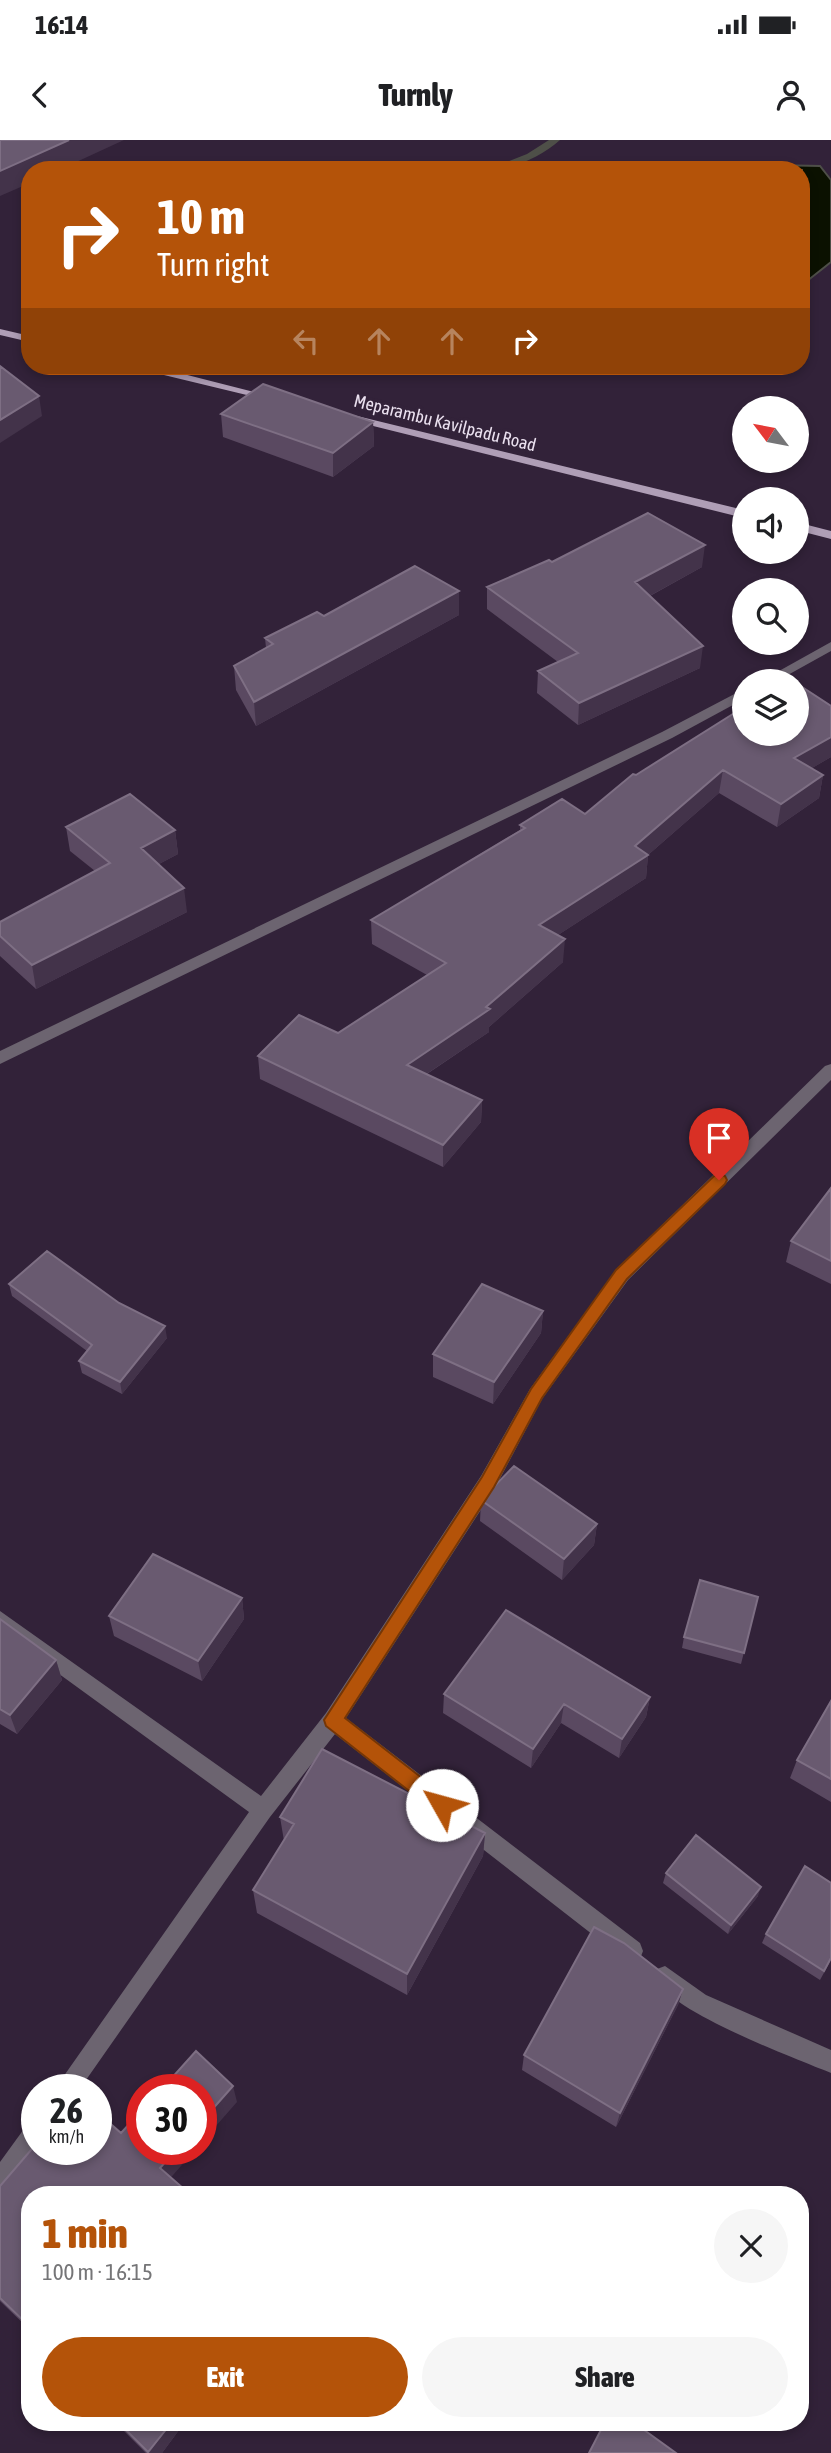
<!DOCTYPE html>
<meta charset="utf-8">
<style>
:root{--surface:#fff;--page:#f6f6f6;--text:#202124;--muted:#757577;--accent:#b45309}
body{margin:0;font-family:"Asap Condensed",sans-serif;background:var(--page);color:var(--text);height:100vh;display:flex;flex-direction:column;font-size:26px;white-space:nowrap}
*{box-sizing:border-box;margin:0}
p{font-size:23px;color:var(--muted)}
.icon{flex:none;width:38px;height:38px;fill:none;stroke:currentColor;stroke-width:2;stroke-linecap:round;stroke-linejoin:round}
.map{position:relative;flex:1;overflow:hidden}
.side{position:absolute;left:21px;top:2046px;width:788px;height:245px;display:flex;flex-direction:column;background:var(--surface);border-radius:28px;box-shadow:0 4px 10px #0003}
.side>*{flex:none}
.banner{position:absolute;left:21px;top:21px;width:789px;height:214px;border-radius:28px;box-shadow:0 4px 10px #0003;background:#b45309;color:#fff;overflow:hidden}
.needle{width:46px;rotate:302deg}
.buttons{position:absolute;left:732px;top:256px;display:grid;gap:14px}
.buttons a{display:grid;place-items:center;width:77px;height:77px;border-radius:50%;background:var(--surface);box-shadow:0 4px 10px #0003;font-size:35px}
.speed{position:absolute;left:21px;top:1934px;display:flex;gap:14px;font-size:35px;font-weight:700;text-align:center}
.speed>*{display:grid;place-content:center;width:91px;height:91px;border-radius:50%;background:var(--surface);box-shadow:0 4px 10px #0003;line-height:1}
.speed small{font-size:18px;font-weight:400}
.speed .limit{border:10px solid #d22;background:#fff;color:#111}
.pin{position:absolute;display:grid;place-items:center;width:60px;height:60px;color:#fff;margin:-72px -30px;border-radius:50% 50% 50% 0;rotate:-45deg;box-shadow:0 0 7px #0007}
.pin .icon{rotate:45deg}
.me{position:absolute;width:77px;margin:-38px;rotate:308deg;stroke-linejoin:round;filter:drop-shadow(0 0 5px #0008)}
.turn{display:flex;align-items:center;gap:24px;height:147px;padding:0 21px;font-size:32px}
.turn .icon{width:91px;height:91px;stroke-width:2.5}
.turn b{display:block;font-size:49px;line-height:60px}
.lanes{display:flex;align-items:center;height:66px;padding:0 21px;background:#0003;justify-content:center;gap:35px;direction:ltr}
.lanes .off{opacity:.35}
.round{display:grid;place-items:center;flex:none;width:74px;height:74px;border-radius:37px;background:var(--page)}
.overview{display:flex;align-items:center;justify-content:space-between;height:119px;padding:0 21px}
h1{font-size:42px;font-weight:800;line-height:52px;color:var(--accent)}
.button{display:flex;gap:14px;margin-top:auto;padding:14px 21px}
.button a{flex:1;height:80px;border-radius:42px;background:var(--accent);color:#fff;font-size:28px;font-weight:800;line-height:80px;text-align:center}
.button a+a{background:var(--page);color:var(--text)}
.status{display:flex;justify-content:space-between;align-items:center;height:49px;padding:0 35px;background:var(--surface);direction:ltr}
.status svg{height:19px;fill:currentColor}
header{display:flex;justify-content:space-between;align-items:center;height:91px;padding:0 21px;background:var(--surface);font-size:32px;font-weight:800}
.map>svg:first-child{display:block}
.water{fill:#0b1100;stroke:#4e4f48;stroke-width:2}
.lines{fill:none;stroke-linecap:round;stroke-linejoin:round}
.stream{fill:#4e4f48;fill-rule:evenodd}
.minor{fill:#6c6470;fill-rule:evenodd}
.major{fill:#af9eb6;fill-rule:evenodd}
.wall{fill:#5a4961}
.shaded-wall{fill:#43334a}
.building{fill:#695a70;stroke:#7e6f84;stroke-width:2}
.route{fill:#b45309;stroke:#753606;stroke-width:2}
.labels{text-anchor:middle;stroke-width:7;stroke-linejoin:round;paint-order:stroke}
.far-street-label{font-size:18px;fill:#eae0ef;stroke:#322239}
</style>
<div class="status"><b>16:14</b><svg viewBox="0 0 49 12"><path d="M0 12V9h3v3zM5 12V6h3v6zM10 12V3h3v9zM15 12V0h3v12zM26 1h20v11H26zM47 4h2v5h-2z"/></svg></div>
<header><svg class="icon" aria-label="back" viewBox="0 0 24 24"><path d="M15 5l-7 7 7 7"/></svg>Turnly<svg class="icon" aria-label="person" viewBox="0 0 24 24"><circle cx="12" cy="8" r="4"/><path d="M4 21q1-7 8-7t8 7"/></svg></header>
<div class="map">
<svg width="831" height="2313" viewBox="0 0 831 2313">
<rect width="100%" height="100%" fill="#322239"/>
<!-- water -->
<path class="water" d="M722,24l98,2 11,14v82l-29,23v-115h-92z"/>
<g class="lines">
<!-- stream -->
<path class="stream" d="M549,0h11c-19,17 -48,30 -74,30l41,-16z"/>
<!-- minor -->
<path class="minor" d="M831,502v9l-54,30h-16z
M744,549v10l-72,39 -672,326v-13l662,-319z
M831,924v16l-203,200 -86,119 -47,89 -149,230 294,225 3,8 -3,8 -8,3 -8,-3 -289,-225 -65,83 -191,273h-25l195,-278 -249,-181v-20l261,185 65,-83 155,-237 49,-87 86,-119 209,-204z
M665,1826l41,29 125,55v23c-37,-15 -163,-62 -177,-96l3,-8z
M37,1978l1,31 -30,41 -8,4v-32l29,-40z"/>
<!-- major -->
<path class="major" d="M0,189l30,7v6l-30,-7z
M134,226h18l125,32 -6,3 -136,-33z
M353,275l391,95v8l-395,-98 -2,-2z
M796,382l35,9v8l-35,-9z"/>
</g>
<!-- wall -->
<path class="wall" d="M221,274l152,8 1,24 -41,31 -110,-40z
M552,422l150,5 -52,29 50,72 -122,57 -41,-32 1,-22 20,-9 -71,-53v-22z
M459,451v24l-203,111 -20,-36 -2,-24 32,-18 -1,-10z
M831,566v51l-19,11 11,7 -4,23 -42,29 -58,-34 -71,62 -2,23 -88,57 5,27 -74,65v5l-62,42 55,26 -1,22 -38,45 -183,-88 -2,-23 80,-23 89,-58 -55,-31 -1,-24 149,-90v-5l65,-11 51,-39z
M66,687l109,3 3,24 -19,10 28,48 -151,77 -36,-33v-34l95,-51 -25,-20z
M831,1048v96l-45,-22 5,-21z
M9,1144l110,19 48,35 -45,56 -40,-21 -3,-12 8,-10 -75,-55z
M543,1171l-2,22 -48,71 -60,-27v-23z
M481,1360l116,24 -3,21 -32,35 -82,-59z
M758,1457l-17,67 -59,-16 2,-11z
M242,1458l2,21 -42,62 -88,-45 -5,-20z
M0,1479l56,41 6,20 -45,54 -17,-10z
M444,1554l206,3 -4,20 -27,41 -58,-35 -30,45 -88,-55z
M831,1561v101l-41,-24 7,-18z
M280,1677l205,16 -2,23 -76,139 -150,-82 -4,-23 31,-49z
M666,1733l92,23 -30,38 -65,-51z
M831,1743v77l-11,20 -58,-37 4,-9z
M683,1849l-5,16 -62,122 -94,-57 2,-15z
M171,2038l13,11 2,5h-156v136l-30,-29v-115z
M115,2282h70l-23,31h-16z"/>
<!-- shaded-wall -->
<path class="shaded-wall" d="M69,0h55l-65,30h-29v13l-30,13v-25z
M39,256l3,20 -42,27v-23z
M373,282l1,24 -41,31v-24z
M705,405l-3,22 -69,38 2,-23z
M459,451v24l-203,111 -2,-24z
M703,506l-3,22 -122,57 1,-22z
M831,597v20l-41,24 4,-23z
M723,630l-4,23 -71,62 -2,23 -108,70 1,-23 96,-79z
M823,635l-4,23 -42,29 4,-23z
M175,690l3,24 -34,18 -3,-24z
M184,748l3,24 -151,77 -4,-24z
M565,799l-2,23 -74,65v5l-82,55v-22l79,-58z
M482,960l-1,22 -38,45v-22z
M543,1171l-2,22 -48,71 1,-22z
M165,1186l2,12 -45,56 -2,-12z
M597,1384l-3,21 -32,35 2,-21z
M242,1458l2,21 -42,62 -4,-20z
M56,1520l6,20 -45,54 -7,-19z
M650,1557l-4,20 -27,41 3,-19z
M564,1564l-3,19 -30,45 2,-19z
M485,1693l-2,23 -76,139v-21z
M761,1747l-3,9 -30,38 3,-9z
M683,1849l-5,16 -62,122 4,-14z
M233,1946l4,16 -36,41v-21z
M177,2009h19l-30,34 -6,-15z
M172,2282h13l-23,31h-13z"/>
<!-- building -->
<path class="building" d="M0,0h69l-69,31z
M0,226l39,30 -39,24z
M263,244l110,38 -40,31 -112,-39z
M648,373l57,32 -70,37 68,64 -124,57 -41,-32 40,-18 -91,-66 62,-27 3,2z
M415,426l44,25 -205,111 -20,-36 39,-22 -8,-6 52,-26 7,4z
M796,543l35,23v31l-37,21 29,17 -42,29 -58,-34 -88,76 13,9 -109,70 26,14 -79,68 4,2 -83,56 75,35 -39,45 -185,-89 41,-41 39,18 108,-70 -75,-43 154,-92 -5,-3 42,-26 23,15 48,-40 3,1 108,-68v26h52z
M130,654l45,36 -34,18 43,40 -152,77 -32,-29v-14l110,-59 -44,-36z
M831,1048v73l-40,-20z
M47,1111l72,52 46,23 -45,56 -41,-21 13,-16 -83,-61z
M482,1144l61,27 -49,71 -61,-28z
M514,1326l83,58 -33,35 -83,-59z
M153,1414l89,44 -44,63 -89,-45z
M700,1440l58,17 -14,56 -60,-16z
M506,1470l144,87 -28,42 -58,-35 -31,45 -89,-55z
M0,1479l56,41 -46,55 -10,-6z
M831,1561v78l-34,-19z
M322,1609l163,84 -78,141 -154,-84 41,-66 -14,-7z
M696,1695l65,52 -30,38 -65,-52z
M805,1726l26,17v75l-7,13 -58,-37z
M594,1787l30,16 59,46 -63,124 -96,-58z
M196,1911l37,35 -32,36v-32h-40z
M142,1970v39h35l-17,19 24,21 -5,5h-149v133l-30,-29v-112l37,-43v6h59v-38l25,22z
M118,2282h54l-24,30z
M605,2282h28l43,31h-87z"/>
<!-- route -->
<path class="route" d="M719,1034l6,2 2,4 -2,4 -98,95 -85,119 -48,89 -149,231 104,81 3,6 -3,7 -7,2 -6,-2 -110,-86 -2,-6 158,-243 49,-88 85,-119 98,-94z"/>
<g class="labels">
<!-- far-street labels -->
<g class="far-street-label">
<text transform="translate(445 283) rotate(14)" y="6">Meparambu Kavilpadu Road</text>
</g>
</g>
</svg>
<div class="buttons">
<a><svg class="needle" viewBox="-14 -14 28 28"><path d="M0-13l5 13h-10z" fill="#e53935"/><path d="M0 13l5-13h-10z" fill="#757577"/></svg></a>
<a><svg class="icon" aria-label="sound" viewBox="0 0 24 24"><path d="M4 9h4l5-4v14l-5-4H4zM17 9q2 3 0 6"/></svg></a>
<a><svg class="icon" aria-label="search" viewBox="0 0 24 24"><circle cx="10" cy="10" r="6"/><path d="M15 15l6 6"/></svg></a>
<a><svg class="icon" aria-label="layers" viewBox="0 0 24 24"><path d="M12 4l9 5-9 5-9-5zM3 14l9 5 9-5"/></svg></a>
</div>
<div class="speed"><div>26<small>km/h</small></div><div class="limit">30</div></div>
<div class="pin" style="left:719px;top:1040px;background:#d93025"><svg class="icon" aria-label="arrive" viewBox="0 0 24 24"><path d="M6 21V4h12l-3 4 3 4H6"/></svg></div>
<svg class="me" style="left:442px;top:1665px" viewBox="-20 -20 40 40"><circle r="19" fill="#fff"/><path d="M0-13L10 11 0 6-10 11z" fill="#b45309"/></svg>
<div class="banner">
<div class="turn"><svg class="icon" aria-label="right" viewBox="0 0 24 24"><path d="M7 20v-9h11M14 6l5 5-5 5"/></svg><div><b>10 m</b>Turn right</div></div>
<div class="lanes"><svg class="icon off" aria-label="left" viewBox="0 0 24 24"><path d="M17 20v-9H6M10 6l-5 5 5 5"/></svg><svg class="icon off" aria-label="ahead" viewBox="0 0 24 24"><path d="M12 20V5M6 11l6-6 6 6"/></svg><svg class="icon off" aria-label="ahead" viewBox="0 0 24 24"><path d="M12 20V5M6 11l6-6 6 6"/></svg><svg class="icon" aria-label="right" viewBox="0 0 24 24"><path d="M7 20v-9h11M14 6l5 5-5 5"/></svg></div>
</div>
<section class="side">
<div class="overview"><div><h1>1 min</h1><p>100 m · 16:15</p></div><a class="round"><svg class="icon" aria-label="close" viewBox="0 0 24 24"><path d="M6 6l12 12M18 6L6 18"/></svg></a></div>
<div class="button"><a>Exit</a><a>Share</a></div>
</section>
</div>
